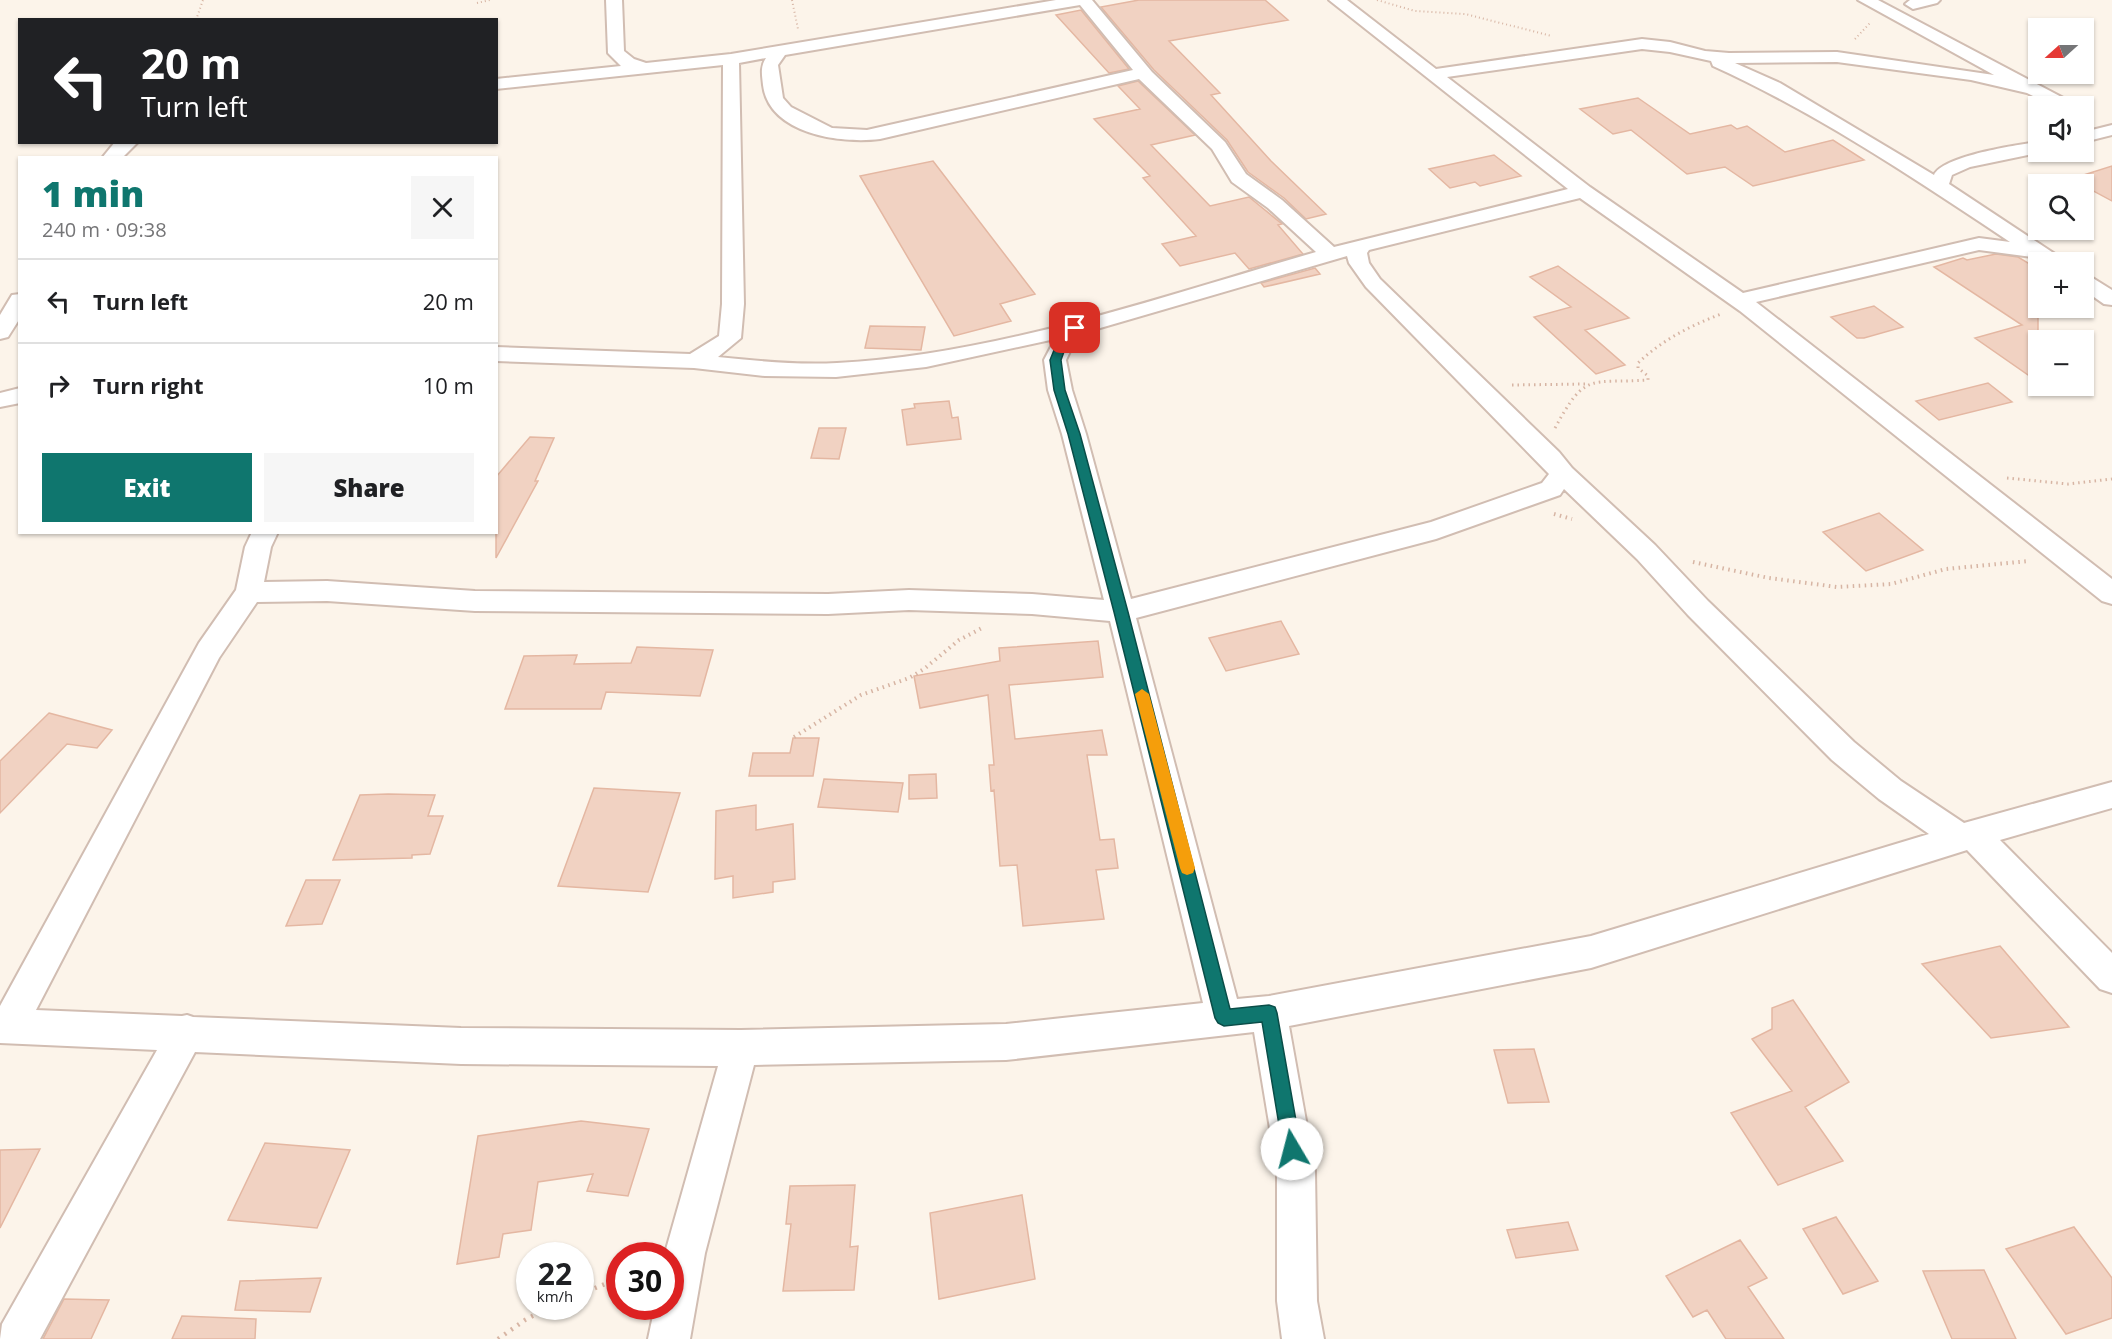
<!DOCTYPE html>
<meta charset="utf-8">
<style>
:root{--surface:#fff;--page:#f6f6f6;--text:#202124;--muted:#757577;--line:#e0e0e0;--accent:#0f766e}
body{margin:0;font-family:"Open Sans",sans-serif;background:var(--page);color:var(--text);height:100vh;display:flex;flex-direction:column;font-size:22px;white-space:nowrap}
*{box-sizing:border-box;margin:0}
p{font-size:20px;color:var(--muted)}
.icon{flex:none;width:33px;height:33px;fill:none;stroke:currentColor;stroke-width:2;stroke-linecap:round;stroke-linejoin:round}
.map{position:relative;flex:1;overflow:hidden}
.drawer{position:absolute;left:18px;top:156px;width:480px;height:378px;display:flex;flex-direction:column;background:var(--surface);border-radius:0px;box-shadow:0 2px 4px #0004}
.drawer>*{flex:none}
.guide{position:absolute;left:18px;top:18px;width:480px;height:126px;border-radius:0px;box-shadow:0 2px 4px #0004;background:#202124;color:#fff;overflow:hidden}
.needle{width:39px;rotate:249deg}
.controls{position:absolute;left:2028px;top:18px;display:grid;gap:12px}
.controls a{display:grid;place-items:center;width:66px;height:66px;border-radius:0px;background:var(--surface);box-shadow:0 2px 4px #0004;font-size:30px}
.speed{position:absolute;left:516px;top:1242px;display:flex;gap:12px;font-size:30px;font-weight:700;text-align:center}
.speed>*{display:grid;place-content:center;width:78px;height:78px;border-radius:50%;background:var(--surface);box-shadow:0 2px 4px #0004;line-height:1}
.speed small{font-size:15px;font-weight:400}
.speed .limit{border:9px solid #d22;background:#fff;color:#111}
.pin{position:absolute;display:grid;place-items:center;width:51px;height:51px;color:#fff;margin:-26px;border-radius:12px;box-shadow:0 3px 9px #0006}
.me{position:absolute;width:66px;margin:-33px;rotate:352deg;stroke-linejoin:round;filter:drop-shadow(0 0 4px #0008)}
.turn{display:flex;align-items:center;gap:21px;height:126px;padding:0 24px;font-size:27px}
.turn .icon{width:78px;height:78px;stroke-width:2.5}
.turn b{display:block;font-size:42px;line-height:51px}
.round{display:grid;place-items:center;flex:none;width:63px;height:63px;border-radius:0px;background:var(--page)}
.summary{display:flex;align-items:center;justify-content:space-between;height:102px;padding:0 24px}
h1{font-size:36px;font-weight:800;line-height:45px;color:var(--accent)}
.cta{display:flex;gap:12px;margin-top:auto;padding:12px 24px}
.cta a{flex:1;height:69px;border-radius:0px;background:var(--accent);color:#fff;font-size:24px;font-weight:800;line-height:69px;text-align:center}
.cta a+a{background:var(--page);color:var(--text)}
ul{padding:0;list-style:none}
li{display:flex;align-items:center;gap:18px;height:84px;padding:0 24px;border-top:2px solid var(--line)}
li div{flex:1}
li b{display:block;font-size:22px}
li em{font-style:normal}
.map>svg:first-child{display:block}
.building{fill:#f1d2c2;stroke:#e4b7a2;stroke-width:1.5}
.lines{fill:none;stroke-linecap:round;stroke-linejoin:round}
.minor-casing{stroke:#d1bdb2;stroke-width:4}
.path-far3{stroke:#d7b5a4;stroke-width:2;stroke-dasharray:1 3;stroke-linecap:butt}
.path-far2{stroke:#d7b5a4;stroke-width:3;stroke-dasharray:1.5 4;stroke-linecap:butt}
.path-far1{stroke:#d7b5a4;stroke-width:4;stroke-dasharray:1.5 4.5;stroke-linecap:butt}
.path{stroke:#d7b5a4;stroke-width:4.5;stroke-dasharray:2 6;stroke-linecap:butt}
.minor{fill:#fff;fill-rule:evenodd}
.route{fill:#0f766e;stroke:#0a4d48;stroke-width:1.5}
.slow{fill:#f59e0b}
</style>
<div class="map">
<svg width="2112" height="1339" viewBox="0 0 2112 1339">
<rect width="100%" height="100%" fill="#fcf4ea"/>
<!-- building -->
<path class="building" d="M1139,0h126l23,20 -119,21 51,52 -9,2 60,66 55,53 -20,5 -22,-21 -36,-26 -21,-32 -73,-70 -53,-63z
M1081,10l48,59 -20,4 -53,-58z
M1138,81l57,54 -44,10 59,61 39,-9 33,27 -4,1 25,29 -54,15 -14,-16 -55,13 -18,-22 34,-8 -53,-58 7,-2 -56,-57 46,-10 -22,-23z
M1638,98l52,36 41,-9 6,4 10,-3 38,26 48,-12 31,20 -111,26 -28,-19 -38,7 -56,-44 -18,4 -33,-25z
M1494,155l27,21 -41,10 -5,-4 -25,6 -21,-19z
M933,161l102,133 -35,10 11,17 -57,15 -94,-160z
M2112,166v35l-41,-22z
M1996,254l22,3 20,12v113l-63,-44 47,-13 -88,-58 29,-9 4,2z
M1558,266l71,52 -44,12 40,35 -29,9 -62,-57 37,-10 -41,-30z
M1315,268l5,6 -56,13 -3,-4z
M1874,306l29,21 -39,11h-7l-26,-21z
M870,326l55,1 -4,23 -56,-2z
M1988,383l24,19 -73,18 -23,-19z
M949,401l3,17 6,-1 3,22 -54,6 -5,-35 13,-2 -1,-4z
M819,428h27l-7,31 -28,-1z
M530,437l24,1 -19,43h3l-42,77v-81z
M1879,513l44,37 -57,21 -43,-39z
M1281,621l18,33 -73,17 -17,-33z
M1098,641l5,36 -94,8 6,54 87,-9 5,25h-20l13,85 14,-1 4,29 -22,2 8,49 -81,7 -6,-61 -17,1 -6,-76 -3,1 -2,-26h5l-6,-70 -68,13 -6,-32 86,-15 -1,-13z
M637,647l76,3 -13,46 -94,-4 -5,17h-96l19,-53 53,-1 -3,9 57,-1z
M49,713l63,17 -15,18 -30,-4 -67,69v-52z
M793,738h26l-6,38h-64l4,-23h37z
M936,774l1,24 -28,1v-24z
M824,779l79,4 -5,29 -80,-5z
M594,788l86,5 -32,99 -90,-6z
M388,794l47,1 -7,21h15l-13,38 -18,1v3l-79,2 27,-65z
M756,805v25l37,-6 2,55 -22,3v10l-40,6v-22l-18,3 1,-68z
M306,880h34l-18,44 -36,2z
M2000,946l69,81 -78,11 -69,-74z
M1793,1000l56,82 -44,25 38,54 -65,24 -47,-72 61,-22 -40,-52 20,-10v-21z
M1534,1049l15,53 -41,1 -14,-53z
M581,1121l68,8 -21,67 -41,-5 6,-17 -55,8 -7,48 -28,4 -4,23 -42,7 21,-128z
M265,1143l85,7 -33,78 -89,-8z
M40,1149l-40,79v-78z
M855,1185l-5,62 8,-1 -4,44 -71,1 8,-67h-5l4,-38z
M1022,1195l13,84 -96,20 -9,-86z
M1836,1217l42,64 -35,13 -40,-65z
M1568,1222l10,28 -62,8 -9,-28z
M2074,1227l38,51v40l-46,16 -60,-85z
M1740,1240l27,38 -19,9 36,52h-58l-19,-29 -14,7 -27,-41z
M1984,1270l32,69h-64l-29,-68z
M321,1278l-11,34 -75,-2 5,-29z
M64,1299l45,1 -18,39h-48z
M182,1316l74,3 -1,20h-83z"/>
<g class="lines">
<defs>
<path id="minor" d="M606,0h16l2,51 10,8 12,4 85,-9 325,-54h36l60,72 73,70 21,32 36,26 52,47 234,-58 -239,-189h18l89,69 206,-30 28,3 35,9 24,2 108,-1 157,23 -136,-75h20l193,102 2,4h-20l-26,-13 -56,-13 -134,-18 -102,1 45,20 154,92c9,-19 83,-30 104,-33v10h4l-72,15 -18,8 -3,9 112,74 3,4h-23l-9,-5 -53,-7 -223,52 356,277v25l-10,-3 -362,-290 -160,-113 -211,52 -2,3 2,10 11,16 179,173 13,16 83,77 53,56 146,141 47,39 63,42 148,-41v26l-112,32 112,113v40l-12,-4 -133,-139 -376,118 -302,58 26,145 2,130 7,38h-42l-5,-38v-130l-23,-139 -248,28 -252,5 -49,188 -15,86h-42l7,-33h15v-50h-5v-3l53,-187 -257,-2 -266,-12 -155,287h-40l2,-15 155,-274 -157,-7v-37l199,-363 37,-53 9,-43 7,-15h26l-7,15 -7,35 63,-1 148,10 353,3 81,-4 123,4 72,6 -42,-166 -14,-44 -4,-30 11,-21 -129,28 -90,10 -71,-1 -71,-8 -198,-7v-14l194,7 29,-18 3,-32 1,-239 -227,24v-10l125,-13 -13,-13zM1080,5l53,65 -266,60 -35,-2 -41,-21 -8,-9 -5,-33 7,-10zM1642,49l28,3 41,9 2,5c104,47 201,112 297,176l-31,-4 -236,55 -153,-106 -143,-110zM766,58c-6,9 -4,17 -3,27 6,49 78,59 117,54l259,-60 73,70 20,33 36,26 48,44c-153,44 -319,103 -479,111 -40,2 -79,-2 -119,-6l23,-19 3,-34 -5,-241zM1347,256l2,7 17,24 183,187 -7,9 -111,39 -300,77 -45,-165 -14,-44 -6,-30 6,-13 11,-14zM1564,489l73,70 51,56 144,145 47,39 50,35 -338,102 -322,60 -32,3 -101,-381 300,-79 124,-44zM327,601l148,10 353,3 81,-4 123,4 78,7 93,382 -197,21 -265,6 -280,-2 -268,-11 -6,-2 -5,1 -146,-6 183,-352 38,-56z
M1910,0h30l-3,3 -24,6 -8,-5z
M2112,125v10l-28,7v-10z
M115,142h23l-16,16h-20z
M2084,275l7,2 21,13v15l-8,-1 -20,-14z
M20,294v24l-12,19 -8,2v-24l12,-20z
M20,388v15l-20,4v-14z"/>
</defs>
<!-- minor casing -->
<use href="#minor" class="minor-casing"/>
<!-- path-far3 -->
<path class="path-far3" d="M792,0l6,29
M1377,0l38,11 50,3 87,22
M477,3l13,-3
M196,20l7,-20
M1855,39l15,-16"/>
<!-- path-far2 -->
<path class="path-far2" d="M1512,385l74,-1
M1555,428c31,-57 34,-44 93,-48v-4l-10,-8v-5c24,-23 52,-37 83,-49
M2007,478l61,6 44,-5"/>
<!-- path-far1 -->
<path class="path-far1" d="M1554,514l18,5
M1693,562l76,16 68,9 54,-3 55,-15 83,-8
M794,737l67,-42 48,-17 15,-9 35,-29 23,-12"/>
<!-- path -->
<path class="path" d="M580,1294l40,-16
M498,1339l27,-19 27,-14"/>
<!-- minor -->
<use href="#minor" class="minor"/>
</g>
<!-- route -->
<path class="route" d="M1075,325l5,3 -14,18 -5,14 4,30 15,44 48,178 102,397 39,-4 6,2 2,6 24,136 -2,7 -7,2 -6,-2 -3,-7 -21,-127 -38,4 -6,-3 -3,-5 -101,-406 -46,-178 -14,-44 -4,-30 7,-17 14,-17z"/>
<!-- slow -->
<path class="slow" d="M1142,689l7,5 46,174 -2,5 -6,2 -5,-2 -2,-5 -45,-174z"/>
</svg>
<div class="controls">
<a><svg class="needle" viewBox="-14 -14 28 28"><path d="M0-13l5 13h-10z" fill="#e53935"/><path d="M0 13l5-13h-10z" fill="#757577"/></svg></a>
<a><svg class="icon" aria-label="sound" viewBox="0 0 24 24"><path d="M4 9h4l5-4v14l-5-4H4zM17 9q2 3 0 6"/></svg></a>
<a><svg class="icon" aria-label="search" viewBox="0 0 24 24"><circle cx="10" cy="10" r="6"/><path d="M15 15l6 6"/></svg></a>
<a>+</a>
<a>−</a>
</div>
<div class="speed"><div>22<small>km/h</small></div><div class="limit">30</div></div>
<div class="pin" style="left:1075px;top:328px;background:#d93025"><svg class="icon" aria-label="arrive" viewBox="0 0 24 24"><path d="M6 21V4h12l-3 4 3 4H6"/></svg></div>
<svg class="me" style="left:1292px;top:1149px" viewBox="-20 -20 40 40"><circle r="19" fill="#fff"/><path d="M0-13L10 11 0 6-10 11z" fill="#0f766e"/></svg>
<div class="guide">
<div class="turn"><svg class="icon" aria-label="left" viewBox="0 0 24 24"><path d="M17 20v-9H6M10 6l-5 5 5 5"/></svg><div><b>20 m</b>Turn left</div></div>
</div>
<section class="drawer">
<div class="summary"><div><h1>1 min</h1><p>240 m · 09:38</p></div><a class="round"><svg class="icon" aria-label="close" viewBox="0 0 24 24"><path d="M6 6l12 12M18 6L6 18"/></svg></a></div>
<ul>
<li><svg class="icon" aria-label="left" viewBox="0 0 24 24"><path d="M17 20v-9H6M10 6l-5 5 5 5"/></svg><div><b>Turn left</b></div><em>20 m</em></li>
<li><svg class="icon" aria-label="right" viewBox="0 0 24 24"><path d="M7 20v-9h11M14 6l5 5-5 5"/></svg><div><b>Turn right</b></div><em>10 m</em></li>
</ul>
<div class="cta"><a>Exit</a><a>Share</a></div>
</section>
</div>
